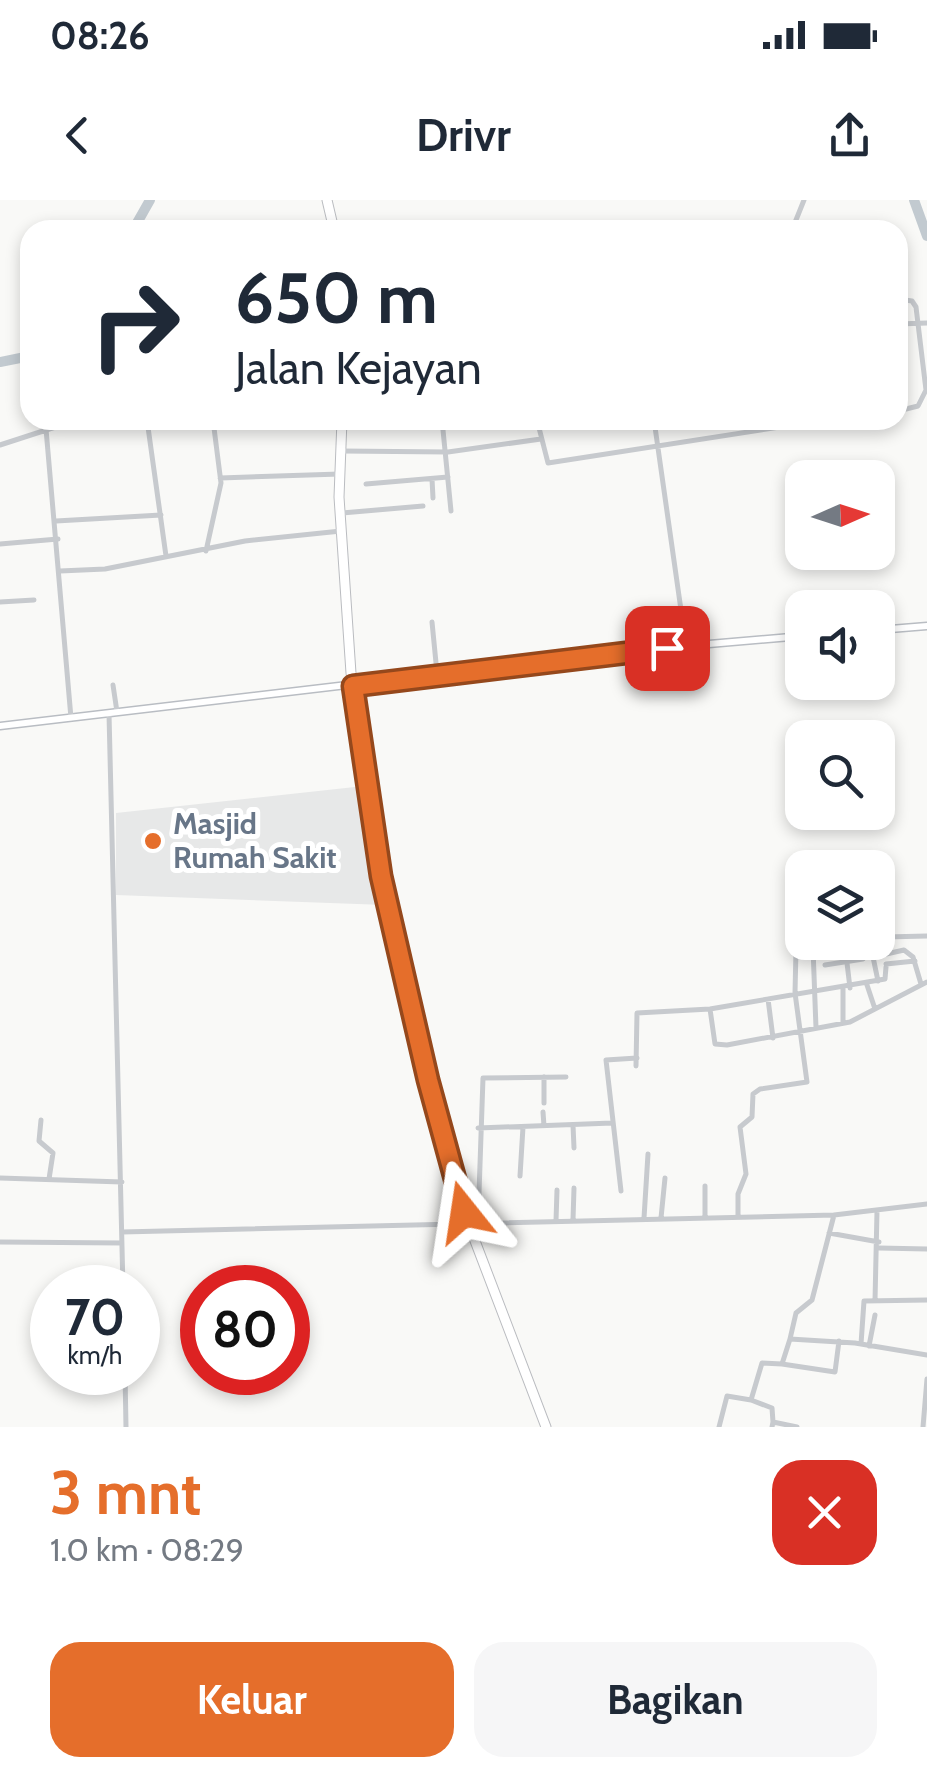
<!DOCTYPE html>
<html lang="id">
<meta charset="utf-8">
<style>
:root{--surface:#fff;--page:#f6f6f7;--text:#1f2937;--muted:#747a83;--accent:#e56e2b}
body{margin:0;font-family:Cabin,sans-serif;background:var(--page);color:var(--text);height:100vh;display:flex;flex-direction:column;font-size:38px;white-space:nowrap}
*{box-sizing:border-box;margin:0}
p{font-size:32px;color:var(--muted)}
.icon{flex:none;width:55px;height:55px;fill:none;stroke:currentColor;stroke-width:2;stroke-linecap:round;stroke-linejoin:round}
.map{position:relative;height:1227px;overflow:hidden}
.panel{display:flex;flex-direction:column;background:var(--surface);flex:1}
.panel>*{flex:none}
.guide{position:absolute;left:20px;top:20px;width:888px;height:210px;border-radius:30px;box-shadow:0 5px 15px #0003;background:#fff;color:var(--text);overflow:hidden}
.needle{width:65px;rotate:87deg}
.fabs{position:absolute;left:785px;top:260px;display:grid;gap:20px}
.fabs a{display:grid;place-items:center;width:110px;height:110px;border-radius:20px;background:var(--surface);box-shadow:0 5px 15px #0003;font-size:50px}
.speed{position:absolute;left:30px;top:1065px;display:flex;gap:20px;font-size:50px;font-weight:700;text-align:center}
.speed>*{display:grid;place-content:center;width:130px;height:130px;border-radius:50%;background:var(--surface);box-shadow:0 5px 15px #0003;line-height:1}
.speed small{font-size:25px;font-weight:400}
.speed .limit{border:15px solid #d22;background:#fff;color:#111}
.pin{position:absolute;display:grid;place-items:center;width:85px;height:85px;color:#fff;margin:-42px;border-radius:20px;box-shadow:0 5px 15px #0006}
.me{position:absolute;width:110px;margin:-55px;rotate:345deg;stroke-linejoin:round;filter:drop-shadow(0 0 8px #0008)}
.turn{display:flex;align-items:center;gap:35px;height:210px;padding:0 50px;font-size:45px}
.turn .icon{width:130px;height:130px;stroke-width:2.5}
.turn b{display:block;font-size:70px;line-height:85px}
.round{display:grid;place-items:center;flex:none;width:105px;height:105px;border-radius:30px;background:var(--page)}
.overview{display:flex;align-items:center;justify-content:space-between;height:170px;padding:0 50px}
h1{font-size:60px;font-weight:700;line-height:75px;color:var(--accent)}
.action{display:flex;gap:20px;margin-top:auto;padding:20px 50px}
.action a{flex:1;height:115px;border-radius:30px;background:var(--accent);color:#fff;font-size:40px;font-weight:700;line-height:115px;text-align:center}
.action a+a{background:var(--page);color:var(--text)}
.status{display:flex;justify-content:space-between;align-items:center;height:70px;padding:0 50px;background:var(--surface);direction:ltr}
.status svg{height:28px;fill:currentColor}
header{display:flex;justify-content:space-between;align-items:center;height:130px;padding:0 50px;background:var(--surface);font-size:45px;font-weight:700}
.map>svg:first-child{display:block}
.built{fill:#e7e8e8}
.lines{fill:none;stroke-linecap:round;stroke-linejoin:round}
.river{stroke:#c2cad0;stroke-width:10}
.secondary-casing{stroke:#b9bdc3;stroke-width:9}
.highway-casing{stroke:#babcc0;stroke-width:11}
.street{stroke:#c7cace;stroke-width:5}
.secondary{stroke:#fff;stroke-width:6}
.highway{stroke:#fff;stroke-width:9}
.route-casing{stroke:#95481c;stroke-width:25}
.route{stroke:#e56e2b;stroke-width:18}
.poi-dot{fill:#e56e2b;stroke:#fff;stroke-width:4}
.labels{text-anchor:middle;stroke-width:10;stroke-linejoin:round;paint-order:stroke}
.poi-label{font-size:30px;font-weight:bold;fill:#687688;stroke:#fff;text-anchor:start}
</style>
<div class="status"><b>08:26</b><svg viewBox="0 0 49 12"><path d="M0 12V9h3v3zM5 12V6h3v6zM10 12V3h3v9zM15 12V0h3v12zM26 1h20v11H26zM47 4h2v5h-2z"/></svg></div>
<header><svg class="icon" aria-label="back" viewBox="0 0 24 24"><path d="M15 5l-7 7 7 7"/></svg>Drivr<svg class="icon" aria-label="share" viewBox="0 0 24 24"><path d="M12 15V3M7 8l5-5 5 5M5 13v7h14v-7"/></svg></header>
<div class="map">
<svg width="927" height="1227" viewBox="0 0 927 1227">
<rect width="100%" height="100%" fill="#f9f9f7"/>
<!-- built -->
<path class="built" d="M364,586l21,119 -269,-10v-82z"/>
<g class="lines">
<!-- river -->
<path class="river" d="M914,0l13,36
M133,30l17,-30
M0,162l30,-6"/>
<defs>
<path id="secondary" d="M878,430l49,-4
M0,526l651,-77 151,-13"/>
<path id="highway" d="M327,0l7,30
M342,220l-3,77 12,176 30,203 47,204 36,132 82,215"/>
</defs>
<!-- secondary casing -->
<use href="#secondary" class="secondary-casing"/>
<!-- highway casing -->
<use href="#highway" class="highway-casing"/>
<!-- street -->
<path class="street" d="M473,27l1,3
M792,30l12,-30
M898,99l14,2 4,6 10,83 -8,16 -20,5
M898,124l29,-1
M147,220l19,136
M442,220l9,91
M537,220l11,43 277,-43
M654,220l32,225
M46,229l25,289
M0,245l77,-25
M342,251l106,1 93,-13
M220,278l120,-4
M432,279l1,19
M366,284l82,-7
M342,313l81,-7
M56,321l105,-6
M0,344l58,-5
M206,351l15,-68 -8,-63
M60,371l45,-2 140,-28 96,-10
M0,402l34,-2
M432,422l5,51
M113,485l4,27
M109,514l14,574
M813,748l3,80
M879,754l6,-17 42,-1
M847,763l3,25
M886,764l29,-3
M825,765l38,-6
M878,781l-5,-24 31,-7 9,7 8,27
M867,785l8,24
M768,799l5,39
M710,809l5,35 12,1 123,-23 77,-40
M843,823v-35
M636,866l1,-53 73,-4 175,-30 1,-12
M544,903v-26
M543,912l1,14
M41,920l-2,21 14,12 -4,26
M573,925l1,23
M478,928l134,-5
M520,976l3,-49
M0,978l122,4
M705,986v31
M621,991l-15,-131 31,-2
M738,1015v-21l8,-20 -6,-47 12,-10 1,-23 7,-5 47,-7 -12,-89 1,-44
M644,1018l4,-64
M661,1018l4,-40
M573,1020l1,-32
M556,1021l1,-31
M478,1022l5,-144 83,-1
M122,1032l712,-17 93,-11
M829,1033l50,9
M0,1042l122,1
M879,1048l48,1
M875,1101l2,-90
M790,1139l6,-26 16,-13 22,-85
M861,1144l3,-43 63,-1
M869,1146l6,-31
M782,1164l53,8 4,-31
M125,1172l1,55
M751,1200l21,8 1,14
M719,1227l8,-31 24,4 11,-37 20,1 8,-25 65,4 72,12
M772,1227l1,-5 24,5
M923,1227l4,-48"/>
<!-- secondary -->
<use href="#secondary" class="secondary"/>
<!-- highway -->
<use href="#highway" class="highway"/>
</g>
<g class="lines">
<defs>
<path id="route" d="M464,1012l-36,-132 -47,-204 -28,-190 314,-38"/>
</defs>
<!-- route casing -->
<use href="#route" class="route-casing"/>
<!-- route -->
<use href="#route" class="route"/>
</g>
<!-- markers -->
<circle class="poi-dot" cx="153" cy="641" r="10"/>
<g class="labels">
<!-- poi labels -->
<g class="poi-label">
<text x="173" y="634">Masjid<tspan x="173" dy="34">Rumah Sakit</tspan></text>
</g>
</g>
</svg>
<div class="fabs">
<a><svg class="needle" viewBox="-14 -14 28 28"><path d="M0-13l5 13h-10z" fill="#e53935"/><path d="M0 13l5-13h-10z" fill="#747a83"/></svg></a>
<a><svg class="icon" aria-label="sound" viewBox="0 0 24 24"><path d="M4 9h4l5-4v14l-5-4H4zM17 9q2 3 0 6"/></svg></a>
<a><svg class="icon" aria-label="search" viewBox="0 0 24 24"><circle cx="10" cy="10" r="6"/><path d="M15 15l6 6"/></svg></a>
<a><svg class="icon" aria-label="layers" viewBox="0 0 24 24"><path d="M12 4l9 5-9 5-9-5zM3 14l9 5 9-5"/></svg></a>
</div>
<div class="speed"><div>70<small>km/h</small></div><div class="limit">80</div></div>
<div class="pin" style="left:667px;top:448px;background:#d93025"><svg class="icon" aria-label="arrive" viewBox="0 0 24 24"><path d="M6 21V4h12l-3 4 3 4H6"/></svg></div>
<svg class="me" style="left:464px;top:1012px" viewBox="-20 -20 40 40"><path d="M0-17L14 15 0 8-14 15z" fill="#e56e2b" stroke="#fff" stroke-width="4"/></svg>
<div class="guide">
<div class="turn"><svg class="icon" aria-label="right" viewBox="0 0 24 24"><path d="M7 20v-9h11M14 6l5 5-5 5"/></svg><div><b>650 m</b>Jalan Kejayan</div></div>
</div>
</div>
<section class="panel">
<div class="overview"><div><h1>3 mnt</h1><p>1.0 km · 08:29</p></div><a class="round" style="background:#d93025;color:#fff"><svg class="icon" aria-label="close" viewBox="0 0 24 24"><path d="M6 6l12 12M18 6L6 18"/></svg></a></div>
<div class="action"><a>Keluar</a><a>Bagikan</a></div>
</section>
